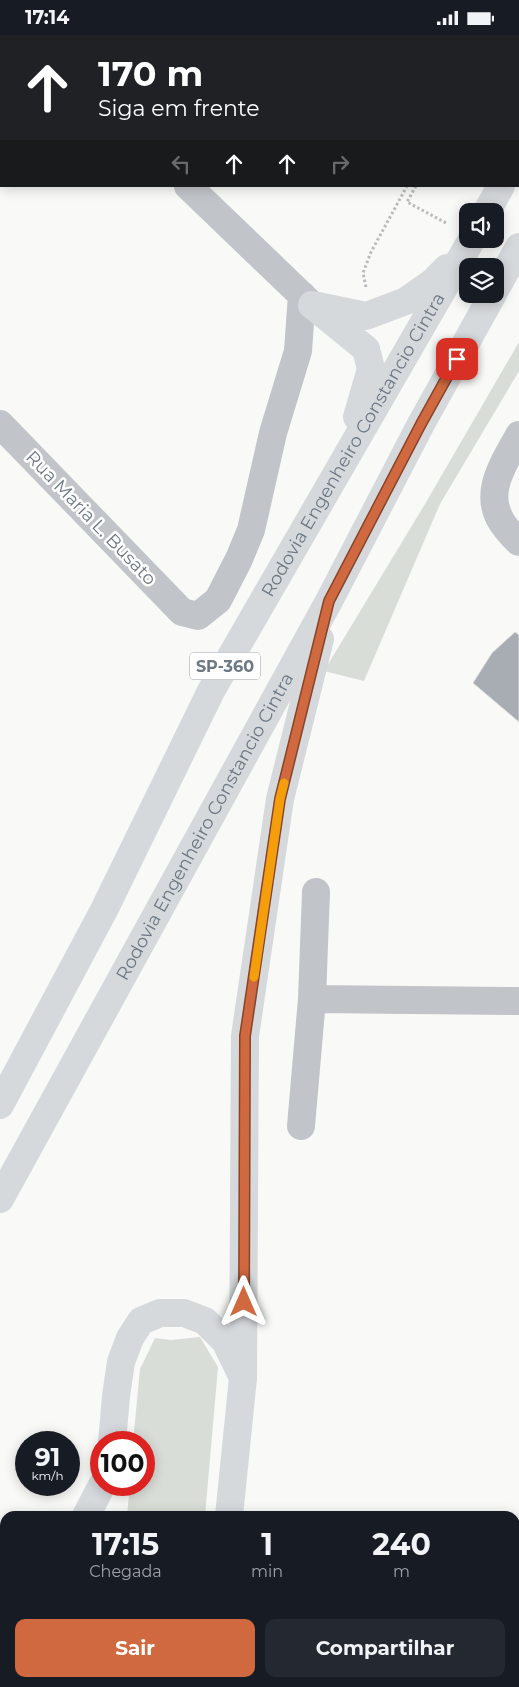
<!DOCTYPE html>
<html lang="pt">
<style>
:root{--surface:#171b24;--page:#242831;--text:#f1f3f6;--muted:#9ea1a6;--accent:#d06940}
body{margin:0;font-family:Montserrat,sans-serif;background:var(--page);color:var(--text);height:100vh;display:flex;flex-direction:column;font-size:19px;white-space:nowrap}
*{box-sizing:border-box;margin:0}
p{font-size:16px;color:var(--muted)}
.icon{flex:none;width:28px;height:28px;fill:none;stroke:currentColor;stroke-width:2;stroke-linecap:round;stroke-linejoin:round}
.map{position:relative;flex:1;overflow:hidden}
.details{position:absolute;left:0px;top:1476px;width:520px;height:176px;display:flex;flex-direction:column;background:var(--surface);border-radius:15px 15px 0 0;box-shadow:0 2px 12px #0003}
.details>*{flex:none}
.guide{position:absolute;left:0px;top:0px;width:520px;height:152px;box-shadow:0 2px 12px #0003;background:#202124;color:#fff;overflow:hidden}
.fabs{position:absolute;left:459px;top:168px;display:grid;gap:10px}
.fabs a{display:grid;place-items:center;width:45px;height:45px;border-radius:10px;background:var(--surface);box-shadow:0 2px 12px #0003;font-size:25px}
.speed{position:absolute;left:15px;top:1396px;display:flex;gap:10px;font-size:25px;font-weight:700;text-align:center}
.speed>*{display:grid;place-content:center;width:65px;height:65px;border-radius:50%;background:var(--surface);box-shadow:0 2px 12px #0003;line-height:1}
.speed small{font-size:12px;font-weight:400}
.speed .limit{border:8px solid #d22;background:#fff;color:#111}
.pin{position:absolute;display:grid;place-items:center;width:42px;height:42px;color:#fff;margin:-21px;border-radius:10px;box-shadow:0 2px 8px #0006}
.me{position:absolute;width:55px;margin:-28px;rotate:0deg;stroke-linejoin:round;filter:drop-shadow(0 0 4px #0008)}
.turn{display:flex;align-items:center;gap:18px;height:105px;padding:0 15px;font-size:22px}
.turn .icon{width:65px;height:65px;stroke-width:2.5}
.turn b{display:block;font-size:35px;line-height:42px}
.lanes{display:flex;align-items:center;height:48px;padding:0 15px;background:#0003;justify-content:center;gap:25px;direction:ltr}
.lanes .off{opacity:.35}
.eta{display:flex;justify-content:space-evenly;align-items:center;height:85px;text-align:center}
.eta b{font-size:30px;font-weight:700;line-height:35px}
.action{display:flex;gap:10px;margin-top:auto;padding:10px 15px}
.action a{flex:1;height:58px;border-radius:10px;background:var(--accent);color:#fff;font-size:20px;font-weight:700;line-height:58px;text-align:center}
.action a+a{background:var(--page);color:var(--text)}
.status{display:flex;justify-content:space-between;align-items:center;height:35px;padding:0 25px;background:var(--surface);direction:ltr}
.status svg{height:14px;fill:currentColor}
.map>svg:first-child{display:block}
.green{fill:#d9ddd7}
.building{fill:#a7adb3;stroke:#dbdbd9}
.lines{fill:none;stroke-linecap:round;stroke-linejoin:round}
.path{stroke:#b9bcbe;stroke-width:3;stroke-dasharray:2.5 2.5;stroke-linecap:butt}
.minor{stroke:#c1c4c8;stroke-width:28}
.major{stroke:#d6d9dc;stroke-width:28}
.highway{stroke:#d6d9dc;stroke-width:28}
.route-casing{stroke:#87442a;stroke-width:12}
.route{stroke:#d06940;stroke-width:9}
.slow{stroke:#f59e0b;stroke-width:9}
.labels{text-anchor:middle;stroke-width:5;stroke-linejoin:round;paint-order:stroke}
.shield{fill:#fff;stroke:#98a0a9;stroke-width:1}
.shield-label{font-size:16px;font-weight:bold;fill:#6c7884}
.street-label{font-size:18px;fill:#6c7884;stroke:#fff}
</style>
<div class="status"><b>17:14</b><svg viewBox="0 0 49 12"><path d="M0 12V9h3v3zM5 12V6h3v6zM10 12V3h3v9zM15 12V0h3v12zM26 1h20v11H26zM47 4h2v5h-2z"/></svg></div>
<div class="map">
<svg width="519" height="1652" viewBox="0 0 519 1652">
<rect width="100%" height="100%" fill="#f9f9f7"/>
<!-- green -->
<path class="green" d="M519,307v29l-79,133 -76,177 -40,-10 101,-167z
M200,1302l18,30 -13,149h-78l3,-31h14v-42l-11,-1 7,-73 15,-31 16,2z
M113,1648h78v4h-78z"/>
<!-- building -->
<path class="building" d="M515,597l4,3v87l-46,-39 19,-30z"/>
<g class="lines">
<!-- path -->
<path class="path" d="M416,151l-9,16 41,22
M366,252l-3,-14 8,-21 36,-66"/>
<!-- minor -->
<path class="minor" d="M51,0l1,1
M188,151l124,119
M0,389l182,188 16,4 20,-16 21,-41 12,-29 22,-97 25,-82 4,-56
M519,400c-16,30 -39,61 -13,93 4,5 8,10 13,14
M312,964l4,-107
M301,1091l11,-127 207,2"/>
<!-- major -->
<path class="major" d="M112,1408l4,-47 5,-34 9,-24 11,-17 19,-8h24l21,8 20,20 18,37 -14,138
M86,1481l16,-31
M0,1570l5,-1
M515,1627l4,-2
M0,1640l5,5
M251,1648l3,4
M81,1652v-4
M211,1652l1,-4
M464,1652l9,-4"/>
<!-- highway -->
<g class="highway">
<path d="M519,119v-1"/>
<path d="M487,176l14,-25"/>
<path d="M495,255l24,-43"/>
<path d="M312,270l54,44 5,20 -14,48"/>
<path d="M318,271l48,10 40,-15 27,-19 14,-14"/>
<path id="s1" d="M0,1070l104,-195 107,-219 261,-452"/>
<path id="s2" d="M0,1164l329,-598 92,-177 72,-130"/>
<path d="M243,1343l2,-342 35,-237 40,-160"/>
</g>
</g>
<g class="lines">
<defs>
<path id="route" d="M244,1267l1,-266 35,-237 49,-198 92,-177 36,-65"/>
</defs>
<!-- route casing -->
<use href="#route" class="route-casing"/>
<!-- route -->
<use href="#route" class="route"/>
<!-- slow -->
<path class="slow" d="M254,942l26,-178 4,-16"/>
</g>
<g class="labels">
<!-- shield labels -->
<rect class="shield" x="190" y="617.5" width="70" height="27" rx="4"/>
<g class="shield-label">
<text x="225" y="637">SP-360</text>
</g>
<!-- street labels -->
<g class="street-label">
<text dy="6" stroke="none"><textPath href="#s1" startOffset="749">Rodovia Engenheiro Constancio Cintra</textPath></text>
<text transform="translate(91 483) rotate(46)" y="6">Rua Maria L. Busato</text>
<text dy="6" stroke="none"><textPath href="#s2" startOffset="425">Rodovia Engenheiro Constancio Cintra</textPath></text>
</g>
</g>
</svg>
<div class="fabs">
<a><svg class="icon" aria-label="sound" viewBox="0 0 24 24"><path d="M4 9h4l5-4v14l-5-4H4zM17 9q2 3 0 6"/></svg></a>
<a><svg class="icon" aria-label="layers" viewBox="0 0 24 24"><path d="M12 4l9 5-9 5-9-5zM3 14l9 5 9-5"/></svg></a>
</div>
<div class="speed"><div>91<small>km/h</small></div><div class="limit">100</div></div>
<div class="pin" style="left:457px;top:324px;background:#d93025"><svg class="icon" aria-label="arrive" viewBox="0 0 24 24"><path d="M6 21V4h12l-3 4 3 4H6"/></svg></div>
<svg class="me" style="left:244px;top:1267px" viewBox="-20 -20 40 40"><path d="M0-17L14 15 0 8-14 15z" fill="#d06940" stroke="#fff" stroke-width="4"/></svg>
<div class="guide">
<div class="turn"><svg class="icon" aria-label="ahead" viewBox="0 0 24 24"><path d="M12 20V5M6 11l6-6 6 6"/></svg><div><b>170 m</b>Siga em frente</div></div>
<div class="lanes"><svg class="icon off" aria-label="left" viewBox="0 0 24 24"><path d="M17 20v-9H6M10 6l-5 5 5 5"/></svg><svg class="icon" aria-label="ahead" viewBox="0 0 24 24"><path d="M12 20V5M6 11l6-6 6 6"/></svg><svg class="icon" aria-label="ahead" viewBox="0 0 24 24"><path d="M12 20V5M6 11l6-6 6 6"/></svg><svg class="icon off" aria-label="right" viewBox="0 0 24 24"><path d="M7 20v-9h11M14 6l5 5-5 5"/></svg></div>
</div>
<section class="details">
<div class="eta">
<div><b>17:15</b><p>Chegada</p></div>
<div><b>1</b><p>min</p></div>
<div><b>240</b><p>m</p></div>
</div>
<div class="action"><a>Sair</a><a>Compartilhar</a></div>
</section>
</div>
